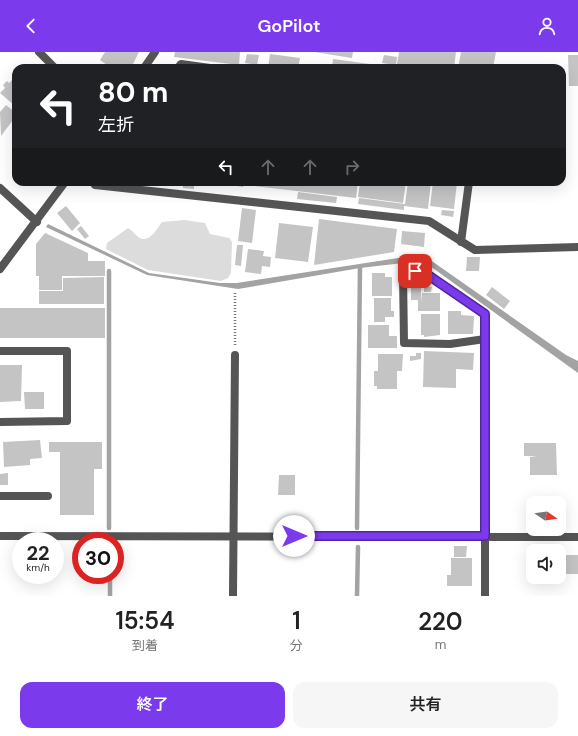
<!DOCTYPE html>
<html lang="ja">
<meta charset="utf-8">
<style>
:root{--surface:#fff;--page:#f6f6f6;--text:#222;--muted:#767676;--accent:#7c3aed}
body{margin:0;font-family:"DM Sans","Noto Sans JP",sans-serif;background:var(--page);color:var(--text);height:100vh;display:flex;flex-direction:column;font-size:15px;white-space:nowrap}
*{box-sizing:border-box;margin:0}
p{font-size:13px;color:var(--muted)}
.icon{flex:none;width:22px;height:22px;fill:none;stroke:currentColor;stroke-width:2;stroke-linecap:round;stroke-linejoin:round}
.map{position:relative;height:544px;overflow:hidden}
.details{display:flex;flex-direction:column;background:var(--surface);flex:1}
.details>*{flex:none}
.hud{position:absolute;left:12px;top:12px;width:554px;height:122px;border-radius:12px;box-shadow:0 4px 16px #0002;background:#202124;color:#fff;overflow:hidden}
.needle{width:26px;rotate:103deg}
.tools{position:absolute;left:526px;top:444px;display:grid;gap:8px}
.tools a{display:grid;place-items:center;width:40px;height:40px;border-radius:8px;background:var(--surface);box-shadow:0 4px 16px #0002;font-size:20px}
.speed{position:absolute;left:12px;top:480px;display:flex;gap:8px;font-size:20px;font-weight:700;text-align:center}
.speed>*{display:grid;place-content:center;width:52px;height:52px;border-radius:50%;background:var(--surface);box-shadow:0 4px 16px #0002;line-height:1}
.speed small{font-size:10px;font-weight:400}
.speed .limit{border:6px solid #d22;background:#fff;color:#111}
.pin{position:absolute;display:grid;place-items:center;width:34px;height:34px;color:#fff;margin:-17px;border-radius:8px;box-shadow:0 2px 6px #0006}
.me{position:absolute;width:44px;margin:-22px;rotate:90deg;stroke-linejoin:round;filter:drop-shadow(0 0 3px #0008)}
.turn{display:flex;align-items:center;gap:14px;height:84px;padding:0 20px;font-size:18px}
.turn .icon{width:52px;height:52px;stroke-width:2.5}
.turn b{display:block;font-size:28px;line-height:34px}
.lanes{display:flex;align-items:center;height:38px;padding:0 20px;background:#0003;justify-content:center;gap:20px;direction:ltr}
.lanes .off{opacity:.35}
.eta{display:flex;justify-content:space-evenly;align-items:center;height:68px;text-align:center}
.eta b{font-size:24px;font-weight:600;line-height:28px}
.action{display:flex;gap:8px;margin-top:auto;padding:8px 20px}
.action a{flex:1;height:46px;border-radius:12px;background:var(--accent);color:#fff;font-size:16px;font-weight:600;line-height:46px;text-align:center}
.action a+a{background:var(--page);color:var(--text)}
header{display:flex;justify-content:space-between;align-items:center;height:52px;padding:0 20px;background:var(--accent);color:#fff;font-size:18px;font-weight:600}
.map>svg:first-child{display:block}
.green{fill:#dcdcdc}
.water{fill:#a3a3a3}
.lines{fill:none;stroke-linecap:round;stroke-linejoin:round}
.stream{stroke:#a3a3a3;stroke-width:4.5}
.building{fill:#c4c4c4}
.path{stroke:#777;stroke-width:2.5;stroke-dasharray:1 2;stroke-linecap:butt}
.service{stroke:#555;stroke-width:8}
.minor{stroke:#555;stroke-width:8}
.route-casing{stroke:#51269a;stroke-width:10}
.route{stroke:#7c3aed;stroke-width:7}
</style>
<header><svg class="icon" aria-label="back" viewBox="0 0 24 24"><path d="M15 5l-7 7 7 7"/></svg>GoPilot<svg class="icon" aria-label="person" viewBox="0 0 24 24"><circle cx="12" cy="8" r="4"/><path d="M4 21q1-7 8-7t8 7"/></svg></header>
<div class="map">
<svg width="578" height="544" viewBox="0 0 578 544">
<rect width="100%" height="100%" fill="#fff"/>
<!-- green -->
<path class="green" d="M184,168l21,3 5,11 19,4 3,4 -1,31 -3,5 -7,3 -73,-11 -42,-21 1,-6 21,-15c4,2 6,5 9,8 11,10 20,-7 25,-14z"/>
<!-- water -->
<path class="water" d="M48,172l101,49 71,10h17l174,-27 12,3 3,-2 140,98 12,6v12l-148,-107 -18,-4 -52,6 -122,21 -91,-14 -101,-48z"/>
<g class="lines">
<!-- stream -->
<path class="stream" d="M109,476v-257
M357,476l3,-261
M110,544v-21
M357,544l1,-49"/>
</g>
<!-- building -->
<path class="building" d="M105,0h34l-8,16 -9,-2 -1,2h-10l-11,-8z
M175,0h65l-1,13 -65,-8z
M314,0h39l-1,6z
M399,0h57l-2,16h-29l-28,-4z
M461,0h35l-3,16h-35z
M247,2l12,1 -2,10 -12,-2z
M270,2l30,4 -2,10h-30z
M384,3l13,2 -1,8 -14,-2z
M568,3h10v31h-9z
M333,7l59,8v1h-60z
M13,27l3,2 -1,25 -15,-13 5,-5 -2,-3 4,-4 2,2z
M6,53l10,8v3l-15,20 -1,-24z
M183,130h11v7l-11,-1z
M214,130h30l-1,5z
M246,130h112l-2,16 -110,-13z
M360,130h46l-3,21 -45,-6z
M408,130h23l-3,27 -24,-3v4l-46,-6 1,-6 46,6z
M433,130h24l-3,27 -24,-3z
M298,140l39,5 -1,6 -39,-4z
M66,154l14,17 -8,8 -15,-18z
M242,156l14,2 -4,33 -14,-2z
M442,158l12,1 -1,6 -12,-2z
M319,167l78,10 -3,23 -80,13z
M279,171l34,4 -5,35 -33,-4z
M81,174l8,10 -4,3 -8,-10z
M402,179l23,2 -1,14 -23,-3z
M45,181l43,20v8h17v15h-43v14h-23v-14h-3v-32z
M237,193h6l-2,21 -6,-1z
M248,197l16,2 -1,5 8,1 -1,10 -8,-1 -1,8 -16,-2z
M467,205h13l-1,14h-13z
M372,221h13v4h7v19h-20z
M104,225v27h-65v-13h24v-13z
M424,234l8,1 -1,5h-7z
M492,235l18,14 -6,8 -18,-14z
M411,236h10v13l1,-8h18v18h-22v-11h-7z
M374,246h17v13h3v6h-9v5h-11z
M0,256h105v30h-105z
M448,259h13v4l13,1 -1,18h-25z
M421,262h19v21l-16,2v-2h-3z
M368,273h21v11h8v12h-29z
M424,299l50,2 -1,17 -17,-1v19l-33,-1z
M416,301h5v6l-11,2v-5h6z
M378,302h25l-1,17h-5v18h-20v-3h-3v-15h4z
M0,313h22l-1,36 -21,1z
M24,340h20v17h-19z
M40,388l2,18 -12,1v6l-26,2 -1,-25z
M49,390h53v27h-8v46h-34v-63h-11z
M524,391h32l1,32h-27v-18l7,-1h-13z
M8,421v12h-8v-11z
M279,423h16v20h-17z
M550,492h7v7h-7z
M454,494h13l-1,11h-12z
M559,503h19v19h-19z
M528,505h5v13h-5z
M451,506h21v28h-25v-11h4z"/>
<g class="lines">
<!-- path -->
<path class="path" d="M235,293v-54"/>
<!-- service -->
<path class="service" d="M178,16l3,-4 29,4
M95,133l334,36 46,29 103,-3
M461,190l8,-60
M0,299h67v70l-67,1
M0,444h48"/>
<!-- minor -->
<path class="minor" d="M39,0l16,16
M144,16l11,-16
M0,136l37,34
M0,217l65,-87
M485,287l-35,5 -46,-1 -1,-70 12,-2 13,4 57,39v282
M0,484l578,1
M233,544l2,-241"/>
</g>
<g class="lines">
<defs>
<path id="route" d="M294,484h191v-222l-57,-39 -13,-4"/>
</defs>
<!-- route casing -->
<use href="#route" class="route-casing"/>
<!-- route -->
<use href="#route" class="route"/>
</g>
</svg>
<div class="tools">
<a><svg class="needle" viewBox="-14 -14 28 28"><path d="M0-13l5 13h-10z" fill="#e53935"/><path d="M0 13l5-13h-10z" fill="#767676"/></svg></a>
<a><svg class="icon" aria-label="sound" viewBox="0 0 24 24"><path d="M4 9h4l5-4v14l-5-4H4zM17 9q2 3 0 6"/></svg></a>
</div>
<div class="speed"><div>22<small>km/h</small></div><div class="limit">30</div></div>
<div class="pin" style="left:415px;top:219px;background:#d93025"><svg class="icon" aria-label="arrive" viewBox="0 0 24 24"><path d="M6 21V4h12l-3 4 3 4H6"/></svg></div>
<svg class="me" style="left:294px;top:484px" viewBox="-20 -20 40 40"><circle r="19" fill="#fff"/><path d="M0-13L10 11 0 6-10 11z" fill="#7c3aed"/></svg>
<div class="hud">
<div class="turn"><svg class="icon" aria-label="left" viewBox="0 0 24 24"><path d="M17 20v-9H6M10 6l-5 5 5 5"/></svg><div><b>80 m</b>左折</div></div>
<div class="lanes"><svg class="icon" aria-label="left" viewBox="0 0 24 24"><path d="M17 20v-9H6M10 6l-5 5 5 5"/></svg><svg class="icon off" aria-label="ahead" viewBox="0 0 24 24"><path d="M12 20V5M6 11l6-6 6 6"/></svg><svg class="icon off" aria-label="ahead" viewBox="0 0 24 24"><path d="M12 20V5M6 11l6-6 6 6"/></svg><svg class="icon off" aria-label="right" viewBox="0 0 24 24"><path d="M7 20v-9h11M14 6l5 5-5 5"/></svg></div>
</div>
</div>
<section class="details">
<div class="eta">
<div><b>15:54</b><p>到着</p></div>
<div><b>1</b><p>分</p></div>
<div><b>220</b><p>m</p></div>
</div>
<div class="action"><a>終了</a><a>共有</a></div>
</section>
